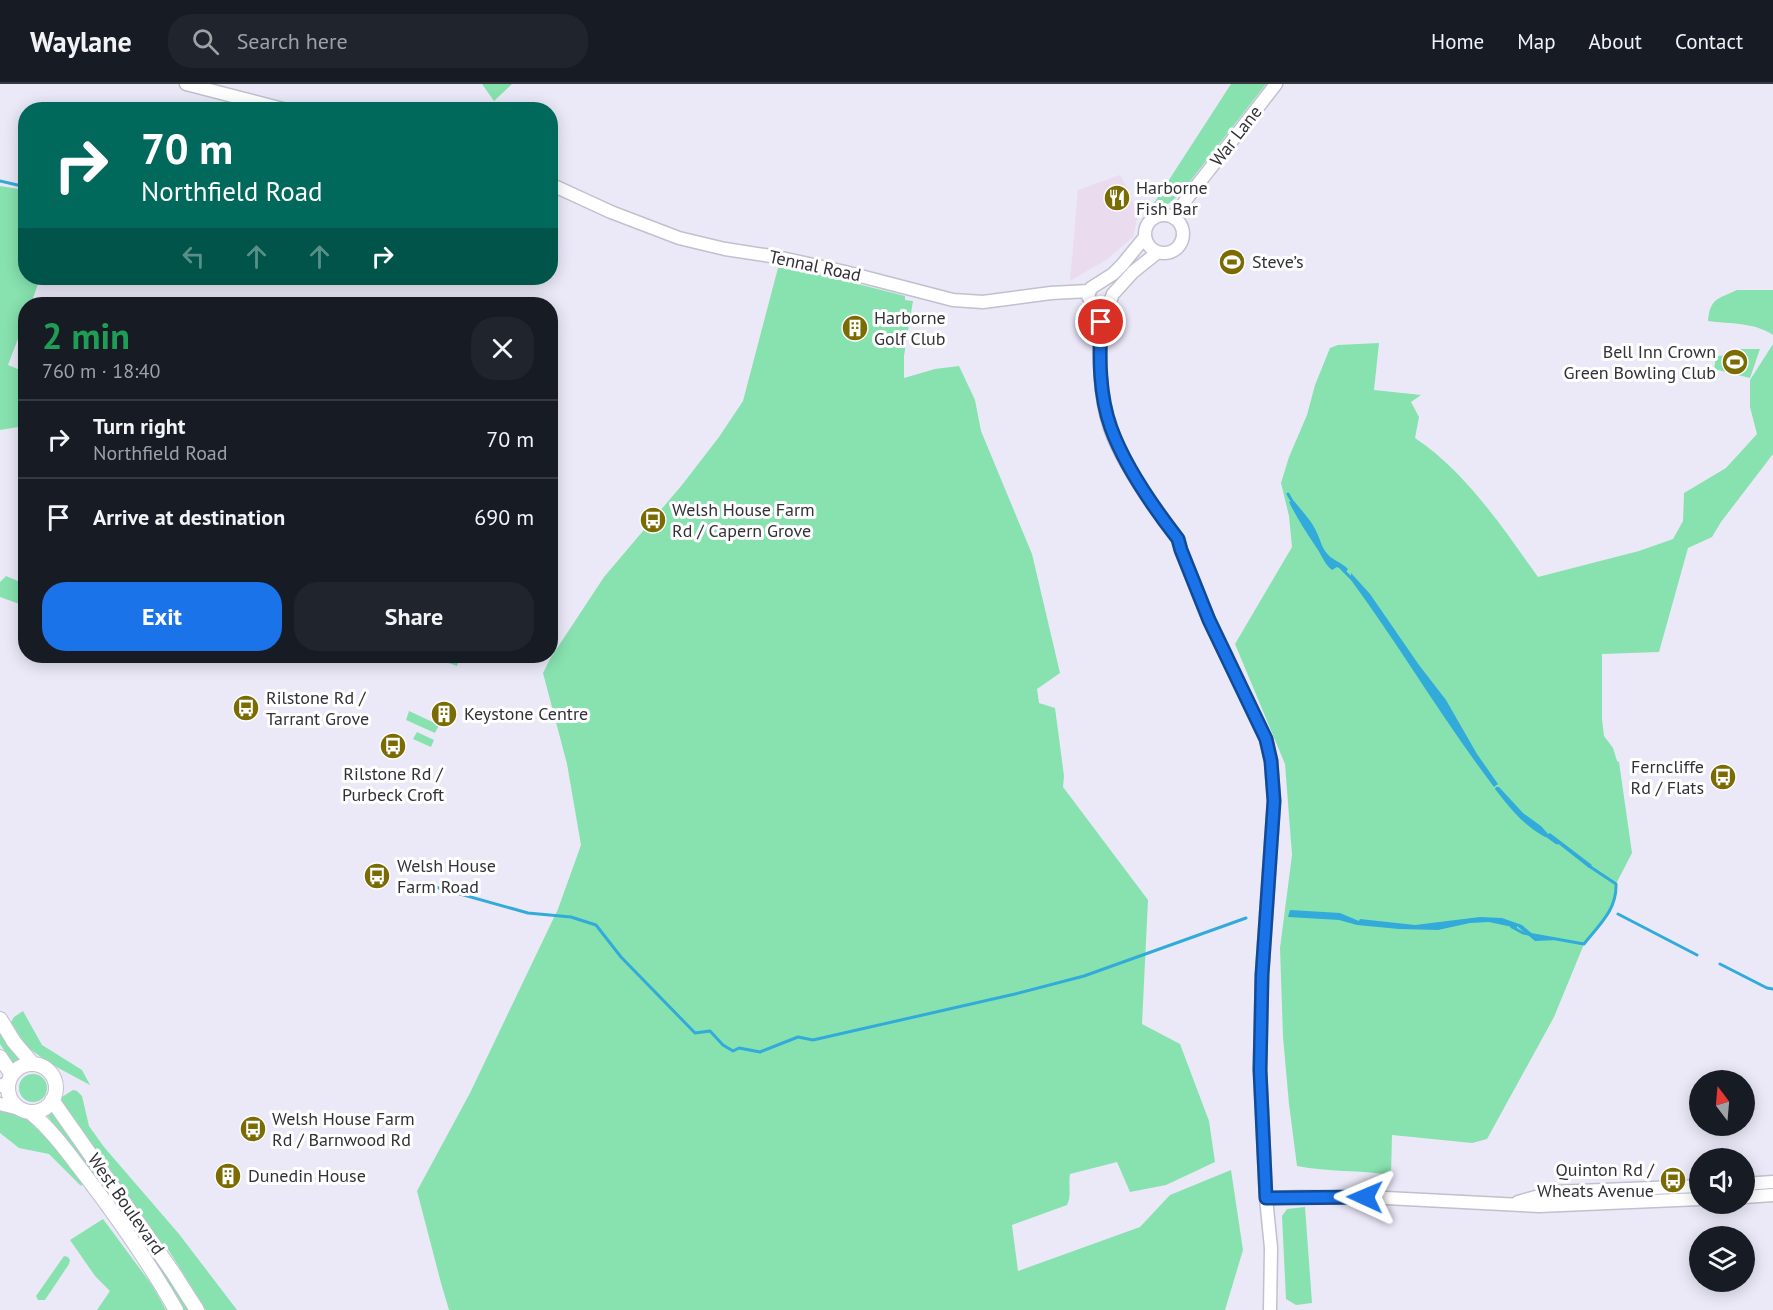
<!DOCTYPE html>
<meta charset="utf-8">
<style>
:root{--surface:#171b24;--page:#20242c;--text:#f1f3f6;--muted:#9ea1a6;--line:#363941;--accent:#1a73e8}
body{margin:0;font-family:"PT Sans",sans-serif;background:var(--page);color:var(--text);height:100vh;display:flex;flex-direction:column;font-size:22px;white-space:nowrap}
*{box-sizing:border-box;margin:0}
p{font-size:20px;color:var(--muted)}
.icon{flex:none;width:33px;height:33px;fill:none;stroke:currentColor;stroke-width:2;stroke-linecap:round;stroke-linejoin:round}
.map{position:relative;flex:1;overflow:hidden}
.sheet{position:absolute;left:18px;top:213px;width:540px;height:366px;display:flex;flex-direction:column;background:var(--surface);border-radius:24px;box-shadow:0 3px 15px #0003}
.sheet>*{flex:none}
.hud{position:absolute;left:18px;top:18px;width:540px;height:183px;border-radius:24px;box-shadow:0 3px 15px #0003;background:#00695c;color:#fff;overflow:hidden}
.needle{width:39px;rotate:344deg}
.fabs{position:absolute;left:1689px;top:986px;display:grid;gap:12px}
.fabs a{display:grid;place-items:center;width:66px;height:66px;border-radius:50%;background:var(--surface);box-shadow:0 3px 15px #0003;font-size:30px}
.pin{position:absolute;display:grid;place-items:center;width:51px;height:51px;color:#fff;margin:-26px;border:3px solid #fff;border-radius:50%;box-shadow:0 2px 6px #0007}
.me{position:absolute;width:66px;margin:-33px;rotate:271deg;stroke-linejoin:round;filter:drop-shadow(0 0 4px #0008)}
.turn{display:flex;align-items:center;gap:21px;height:126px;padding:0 24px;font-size:27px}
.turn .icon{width:78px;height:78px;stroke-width:2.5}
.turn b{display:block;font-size:42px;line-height:51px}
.lanes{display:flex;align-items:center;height:57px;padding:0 24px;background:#0003;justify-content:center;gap:30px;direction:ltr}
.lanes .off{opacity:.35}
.round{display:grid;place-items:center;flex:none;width:63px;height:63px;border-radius:24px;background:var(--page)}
.summary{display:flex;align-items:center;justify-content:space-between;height:102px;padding:0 24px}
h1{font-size:36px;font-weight:700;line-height:45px;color:#1e9e55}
.action{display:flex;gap:12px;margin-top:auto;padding:12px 24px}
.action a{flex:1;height:69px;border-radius:24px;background:var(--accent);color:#fff;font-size:24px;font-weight:700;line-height:69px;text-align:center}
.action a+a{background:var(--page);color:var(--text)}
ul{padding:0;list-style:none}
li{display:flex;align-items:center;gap:18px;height:78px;padding:0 24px;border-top:2px solid var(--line)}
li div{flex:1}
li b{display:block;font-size:22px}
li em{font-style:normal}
header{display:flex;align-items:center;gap:36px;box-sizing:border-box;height:84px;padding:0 30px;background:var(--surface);border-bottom:2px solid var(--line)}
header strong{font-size:28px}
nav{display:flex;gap:33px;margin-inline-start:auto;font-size:21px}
.search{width:420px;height:54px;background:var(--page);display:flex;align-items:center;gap:15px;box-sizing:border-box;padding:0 21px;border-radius:24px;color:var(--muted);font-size:22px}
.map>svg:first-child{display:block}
.commercial{fill:#ebdbee}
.green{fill:#87e2af}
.water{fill:#32abdb}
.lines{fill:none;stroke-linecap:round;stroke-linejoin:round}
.stream{stroke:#32abdb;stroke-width:3}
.tertiary-casing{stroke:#c1c0ce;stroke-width:15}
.secondary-casing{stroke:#c1c0ce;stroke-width:16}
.tertiary{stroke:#fff;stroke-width:12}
.secondary{stroke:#fff;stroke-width:14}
.route-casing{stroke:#114b97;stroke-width:15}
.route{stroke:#1a73e8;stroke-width:10}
.labels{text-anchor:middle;stroke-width:6;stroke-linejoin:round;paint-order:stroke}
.street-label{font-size:18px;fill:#323137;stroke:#fff}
.poi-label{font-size:18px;fill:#323137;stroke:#fff;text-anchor:start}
</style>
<header>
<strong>Waylane</strong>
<div class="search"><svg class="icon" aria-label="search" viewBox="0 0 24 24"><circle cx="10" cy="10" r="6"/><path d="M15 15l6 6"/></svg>Search here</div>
<nav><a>Home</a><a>Map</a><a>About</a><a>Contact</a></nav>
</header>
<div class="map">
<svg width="1773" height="1226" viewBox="0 0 1773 1226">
<rect width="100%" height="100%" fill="#ebe9f8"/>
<!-- commercial -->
<path class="commercial" d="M1120,91l8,14 10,26 -5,22 -27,23 -36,21 8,-91z"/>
<!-- green -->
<path class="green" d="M482,0h30l-18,17z
M1231,0h35l-85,109 -14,12 -13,-2z
M0,102l25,4 1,88h14l-9,26h-5l-1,16 -17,45 17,7v54l-25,4z
M779,180l126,32v4l8,1 -9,55v22l31,-9 24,-3 16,34 6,31 51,123 28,119 -23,16 2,14 16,5 9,68 -1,11 85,113 -6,124 38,20 29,77 6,41 -49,23 -36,7 -13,-30 -47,12c-2,11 2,21 -3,31l-55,20 6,46 122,-44 30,-32 61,-25 12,80 -18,60h-776l-8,-27 -24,-92 53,-98 88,-184 23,-64 -14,-81 -24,-91 7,-14 54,-82 78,-92 37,-48 24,-36z
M1737,206h36v45c-19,-13 -43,-11 -65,-14 2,-23 10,-22 29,-31z
M1379,259l-5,47 47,5 -10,7 8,15 -4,21c52,35 87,89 123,139l101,-26 34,-12 10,-18 1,-28 42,-25 31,-34 -7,-27v-27l23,-36v110l-52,68 -9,15 -24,11 -29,104 -57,2v65l2,17 9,12 4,13 2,1 13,91 -16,31 -5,27 -27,33 -30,73 -67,122 -15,4 -80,-8 -1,40c-31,-5 -63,-3 -94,-9l-8,-62 -6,-67 -3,-89 12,-93 -7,-91 -50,-120 57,-97 -3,-31 -8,-33 8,-26 18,-42 8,-30 15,-37 8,-3z
M1736,265h24l-10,29 -36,-9 2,-13 16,-1z
M6,492l19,8v22l-25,-9v-15z
M429,572h32l-4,10z
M409,627l30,14 -4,8 -29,-13z
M417,648l17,8 -3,7 -18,-8z
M23,927l19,34 40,25 8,15 -41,-22 -23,-17 -15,-24 3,-5z
M0,941l23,35 -9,5 -14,-21z
M19 1004a14 14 0 1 1 28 0a14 14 0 1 1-28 0Z
M73,1006l4,1 5,5 7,30 15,21 75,87 58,76h-31l-42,-67 -3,2 -99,-142v-6z
M52,1025l91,127 47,74h-7c-44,-68 -88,-132 -137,-196z
M0,1027l25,5 28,25 31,40 -3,5 -32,-32 -30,-6 -19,-15z
M1305,1123l7,96 -16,2 -10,-6 -4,-83 5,-7z
M103,1135l49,66 14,25h-69l13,-19 -15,-15 -25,-36z
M64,1172l4,1 2,3 -1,4 -24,36h-7l-2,-4z"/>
<!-- water -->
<path class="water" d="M1294,417c8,10 18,20 23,32 3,6 4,12 8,18 6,9 16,11 23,18l-2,3 -9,-5 -5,3c-8,-6 -10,-15 -16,-23 -10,-15 -19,-29 -27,-45z
M1351,489l19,21 49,71 27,35 31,54 21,30 -4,3c-51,-67 -93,-139 -143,-207z
M1496,703h3l24,26 18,13 7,8 2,-1 42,32 -3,3 -42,-33 -2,2c-22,-12 -35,-29 -50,-48z
M1290,826l50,3 19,8 1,-2 55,6 65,-8 22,1 20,7 14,12 21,1v2l-22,1 -18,-15v2l-28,-6 -19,1 -32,7 -39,-1 -42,-4 -18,-5 -51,-3z"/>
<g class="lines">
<!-- stream -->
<path class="stream" d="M0,97l26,6
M1288,410l5,9
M1342,485l10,10
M1543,749l14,10
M428,801l100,28 43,4 25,8 25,32 74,76 15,-2 13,14 10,6 6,-3 21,4 38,-15 15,3 202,-46 69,-18 162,-58
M1618,830l79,41
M1512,843l11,6 61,11c15,-19 33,-34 32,-60l-27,-18
M1720,880l47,24 6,1"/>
<defs>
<path id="tertiary" d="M186,0l101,26
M550,100l61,28 68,26 46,11 52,8 68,15 108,28 30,2 68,-9 38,-2
M1145 150a19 19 0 1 1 38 0a19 19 0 1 1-38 0Z
M1174,133l14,-20 88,-113
M1145,153l-23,28 -9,9 -22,14 -3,8 5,9 9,2 7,-3 4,-10 20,-22 25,-20
M1102,223c-2,40 -5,82 8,121 13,37 44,80 68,111l3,11 28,70 57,119 5,22 3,40 -12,174 -2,95 6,128 5,50 -1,62
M0,1002l9,-4
M0,1020l20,5
M1744,1100l29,-2
M1744,1113l29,-2
M1266,1114l34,-1 86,1 153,8 161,-7
M1518,1118l36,-10 146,-6"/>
<path id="secondary" d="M0,935l14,23 19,22
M0,973l12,18
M8 1004a24 24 0 1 1 48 0a24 24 0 1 1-48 0Z
M52,1016l120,171 25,39
M30,1028c22,18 38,41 55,63 33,43 64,88 91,135"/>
</defs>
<!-- tertiary casing -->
<use href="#tertiary" class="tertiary-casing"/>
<!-- secondary casing -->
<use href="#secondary" class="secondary-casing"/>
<!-- tertiary -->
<use href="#tertiary" class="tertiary"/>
<!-- secondary -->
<use href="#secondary" class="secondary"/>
</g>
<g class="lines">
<defs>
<path id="route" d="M1101,238c-2,35 -2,73 10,106 13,36 43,80 67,111l3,11 28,70 57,119 5,22 3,40 -12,174 -2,95 6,128 99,-1"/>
</defs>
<!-- route casing -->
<use href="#route" class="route-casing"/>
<!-- route -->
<use href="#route" class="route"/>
</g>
<!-- icons -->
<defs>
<symbol id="restaurant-disc" viewBox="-11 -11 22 22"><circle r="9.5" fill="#7a6b03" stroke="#fff"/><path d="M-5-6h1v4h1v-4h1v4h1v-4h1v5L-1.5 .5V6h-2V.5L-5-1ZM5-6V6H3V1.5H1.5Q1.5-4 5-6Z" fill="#fff"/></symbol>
<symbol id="stadium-disc" viewBox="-11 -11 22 22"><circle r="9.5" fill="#7a6b03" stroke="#fff"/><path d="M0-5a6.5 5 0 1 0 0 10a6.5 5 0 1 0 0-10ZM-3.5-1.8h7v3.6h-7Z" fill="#fff"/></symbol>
<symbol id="building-disc" viewBox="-11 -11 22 22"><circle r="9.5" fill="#7a6b03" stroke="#fff"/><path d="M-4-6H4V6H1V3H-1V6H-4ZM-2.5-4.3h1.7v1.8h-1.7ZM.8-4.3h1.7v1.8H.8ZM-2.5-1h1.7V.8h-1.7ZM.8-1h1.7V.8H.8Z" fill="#fff"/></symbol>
<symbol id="bus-disc" viewBox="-11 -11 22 22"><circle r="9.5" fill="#7a6b03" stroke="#fff"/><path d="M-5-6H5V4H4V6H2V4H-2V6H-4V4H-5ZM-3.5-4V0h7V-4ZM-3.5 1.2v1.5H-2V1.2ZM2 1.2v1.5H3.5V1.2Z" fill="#fff"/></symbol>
</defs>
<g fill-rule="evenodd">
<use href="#restaurant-disc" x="1102" y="99" width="30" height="30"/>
<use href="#stadium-disc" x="1217" y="163" width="30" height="30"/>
<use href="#building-disc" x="840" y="229" width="30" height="30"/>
<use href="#stadium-disc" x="1720" y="263" width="30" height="30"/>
<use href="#bus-disc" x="638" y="421" width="30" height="30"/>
<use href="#bus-disc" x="231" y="609" width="30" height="30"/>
<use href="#building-disc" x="429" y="615" width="30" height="30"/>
<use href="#bus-disc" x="378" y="647" width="30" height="30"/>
<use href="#bus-disc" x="1708" y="678" width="30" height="30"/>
<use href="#bus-disc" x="362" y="777" width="30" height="30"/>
<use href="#bus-disc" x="238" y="1030" width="30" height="30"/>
<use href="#building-disc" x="213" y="1077" width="30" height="30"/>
<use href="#bus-disc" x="1658" y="1081" width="30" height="30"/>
</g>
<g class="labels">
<!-- street labels -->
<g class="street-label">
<text transform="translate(1236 52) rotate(-52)" y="6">War Lane</text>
<text transform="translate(815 182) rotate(12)" y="6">Tennal Road</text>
<text transform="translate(126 1120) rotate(55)" y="6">West Boulevard</text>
</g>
<!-- poi labels -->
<g class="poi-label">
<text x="1136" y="110">Harborne<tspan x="1136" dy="21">Fish Bar</tspan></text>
<text x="1252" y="184">Steve’s</text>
<text x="874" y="240">Harborne<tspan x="874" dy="21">Golf Club</tspan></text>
<text x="1716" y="274" text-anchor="end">Bell Inn Crown<tspan x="1716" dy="21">Green Bowling Club</tspan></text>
<text x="672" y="432">Welsh House Farm<tspan x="672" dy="21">Rd / Capern Grove</tspan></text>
<text x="266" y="620">Rilstone Rd /<tspan x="266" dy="21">Tarrant Grove</tspan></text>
<text x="464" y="636">Keystone Centre</text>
<text x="1704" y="689" text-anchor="end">Ferncliffe<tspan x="1704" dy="21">Rd / Flats</tspan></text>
<text x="393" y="696" text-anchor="middle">Rilstone Rd /<tspan x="393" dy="21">Purbeck Croft</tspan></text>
<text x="397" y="788">Welsh House<tspan x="397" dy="21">Farm Road</tspan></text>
<text x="272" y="1041">Welsh House Farm<tspan x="272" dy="21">Rd / Barnwood Rd</tspan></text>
<text x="1654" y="1092" text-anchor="end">Quinton Rd /<tspan x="1654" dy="21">Wheats Avenue</tspan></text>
<text x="248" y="1098">Dunedin House</text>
</g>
</g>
</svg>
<div class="fabs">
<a><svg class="needle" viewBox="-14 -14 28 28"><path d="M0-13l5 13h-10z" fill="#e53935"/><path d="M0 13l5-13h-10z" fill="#9ea1a6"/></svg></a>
<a><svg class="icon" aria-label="sound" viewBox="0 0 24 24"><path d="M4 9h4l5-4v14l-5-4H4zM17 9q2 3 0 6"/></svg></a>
<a><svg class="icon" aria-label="layers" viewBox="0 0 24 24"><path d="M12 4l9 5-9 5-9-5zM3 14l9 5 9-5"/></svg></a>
</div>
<div class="pin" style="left:1101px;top:238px;background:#d93025"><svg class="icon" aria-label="arrive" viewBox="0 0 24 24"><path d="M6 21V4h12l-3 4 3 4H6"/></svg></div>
<svg class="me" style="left:1365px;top:1113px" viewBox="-20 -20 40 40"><path d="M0-17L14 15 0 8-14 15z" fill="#1a73e8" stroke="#fff" stroke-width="4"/></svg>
<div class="hud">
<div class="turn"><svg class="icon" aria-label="right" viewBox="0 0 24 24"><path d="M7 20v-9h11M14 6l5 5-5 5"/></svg><div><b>70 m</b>Northfield Road</div></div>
<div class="lanes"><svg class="icon off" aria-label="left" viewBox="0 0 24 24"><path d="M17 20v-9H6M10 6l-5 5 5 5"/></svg><svg class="icon off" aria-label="ahead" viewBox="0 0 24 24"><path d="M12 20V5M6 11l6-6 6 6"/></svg><svg class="icon off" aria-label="ahead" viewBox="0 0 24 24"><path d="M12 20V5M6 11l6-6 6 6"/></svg><svg class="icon" aria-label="right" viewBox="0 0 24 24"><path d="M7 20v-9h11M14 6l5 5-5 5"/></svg></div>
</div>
<section class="sheet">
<div class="summary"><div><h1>2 min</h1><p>760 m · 18:40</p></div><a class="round"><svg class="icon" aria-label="close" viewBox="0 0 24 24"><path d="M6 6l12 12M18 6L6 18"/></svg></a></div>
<ul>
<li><svg class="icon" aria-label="right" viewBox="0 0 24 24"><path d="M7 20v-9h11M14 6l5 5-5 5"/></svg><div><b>Turn right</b><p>Northfield Road</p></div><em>70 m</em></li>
<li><svg class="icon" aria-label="arrive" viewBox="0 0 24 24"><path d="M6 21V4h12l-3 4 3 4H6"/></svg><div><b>Arrive at destination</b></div><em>690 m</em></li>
</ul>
<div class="action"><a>Exit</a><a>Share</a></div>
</section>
</div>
